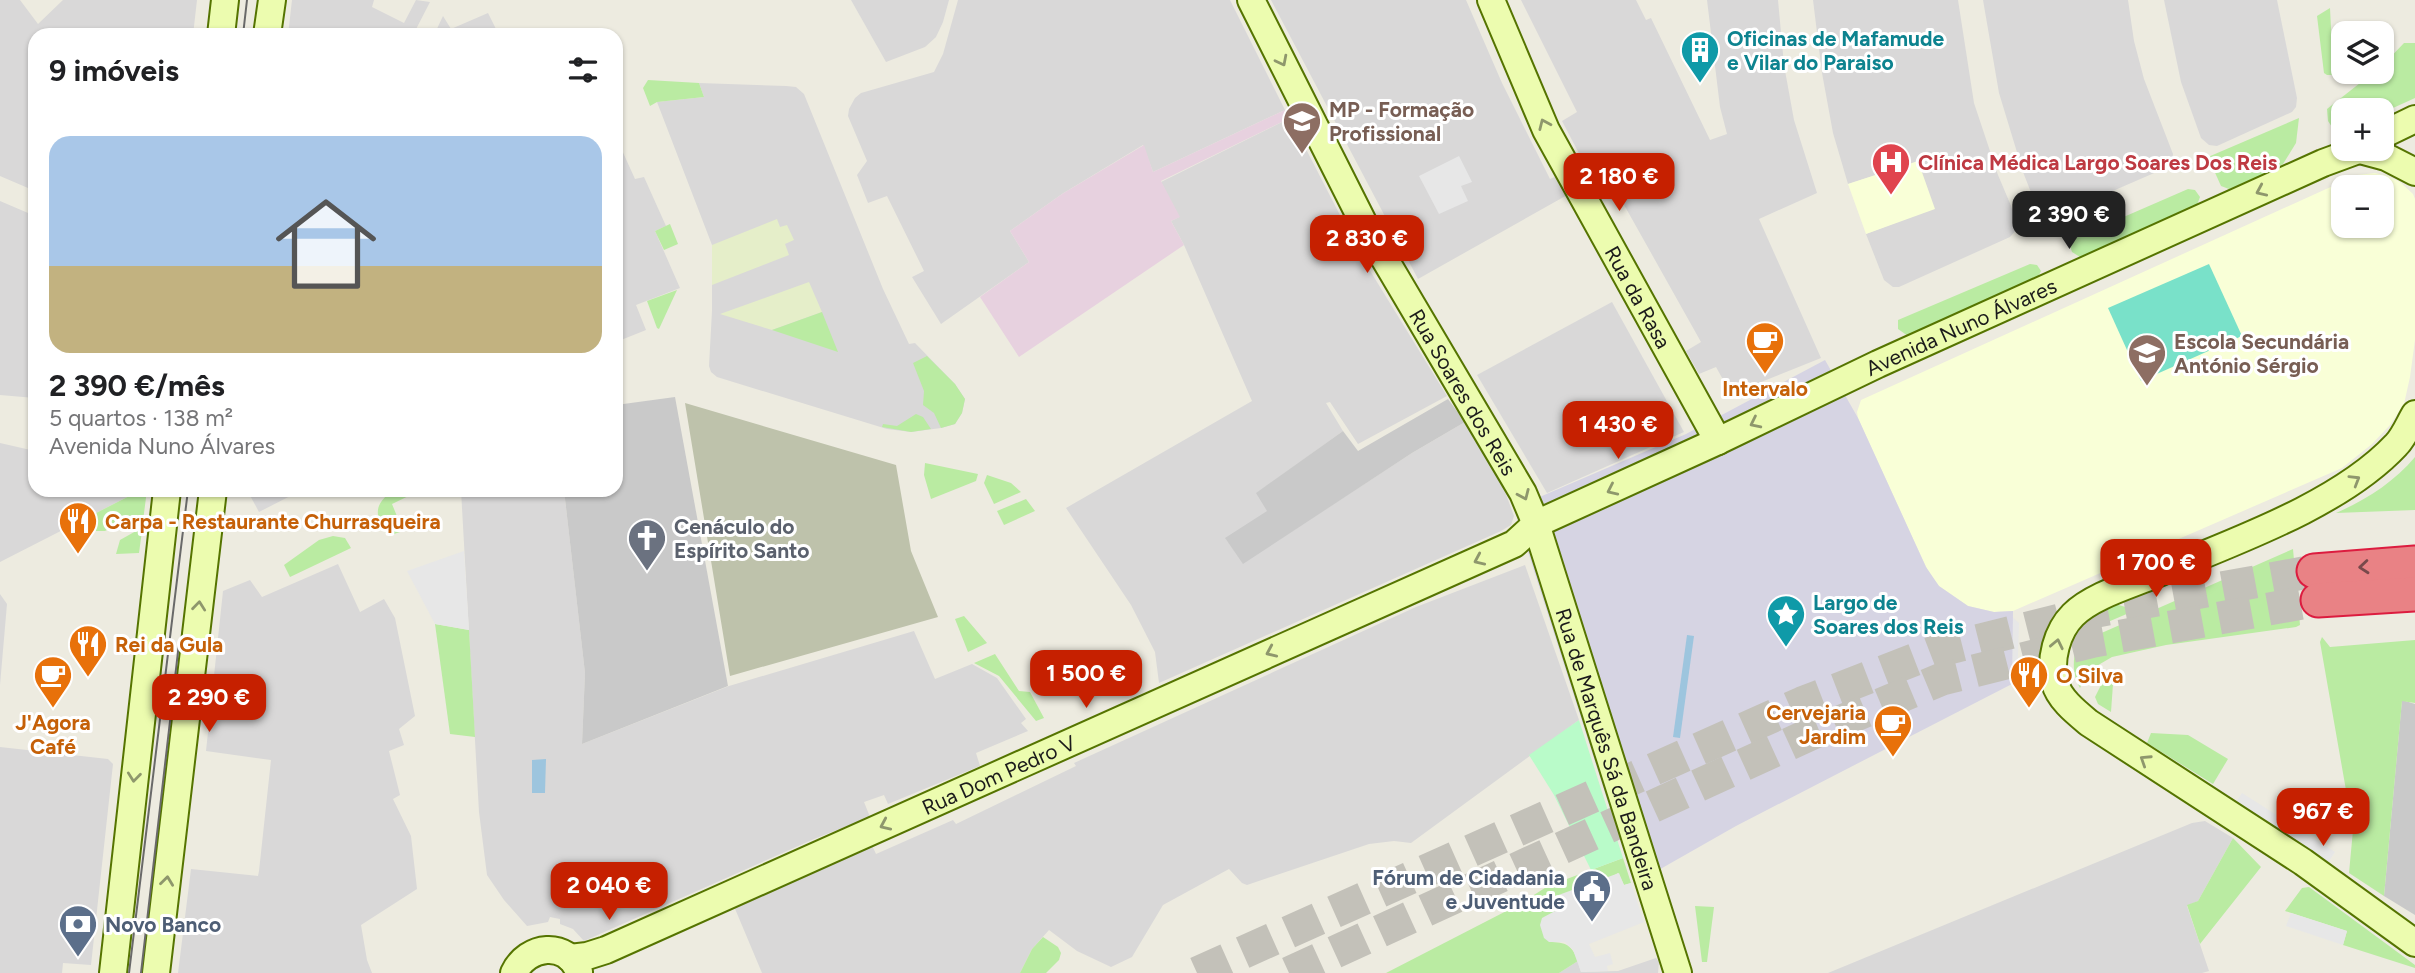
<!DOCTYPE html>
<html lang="pt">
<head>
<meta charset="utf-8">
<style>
	:root { --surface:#fff; --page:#f6f6f6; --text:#202124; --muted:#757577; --accent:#c62000 }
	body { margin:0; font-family:Figtree,sans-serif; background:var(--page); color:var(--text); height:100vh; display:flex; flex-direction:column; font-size:26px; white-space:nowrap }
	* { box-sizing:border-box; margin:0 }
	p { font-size:23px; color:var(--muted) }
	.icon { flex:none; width:38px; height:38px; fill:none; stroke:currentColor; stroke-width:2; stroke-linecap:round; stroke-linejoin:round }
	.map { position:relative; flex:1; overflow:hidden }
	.sheet { position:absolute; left:28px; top:28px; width:595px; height:469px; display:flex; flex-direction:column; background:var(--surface); border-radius:21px; box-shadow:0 2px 5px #0004 }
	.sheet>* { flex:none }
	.fabs { position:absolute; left:2331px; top:21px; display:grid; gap:14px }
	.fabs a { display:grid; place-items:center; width:63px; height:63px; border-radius:14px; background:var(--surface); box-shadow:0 2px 5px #0004; font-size:35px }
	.price { position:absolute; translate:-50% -60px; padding:0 16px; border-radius:14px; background:var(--accent); color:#fff; font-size:23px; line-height:46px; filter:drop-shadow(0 2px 4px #0008) }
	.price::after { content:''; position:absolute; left:50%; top:42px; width:21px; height:16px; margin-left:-10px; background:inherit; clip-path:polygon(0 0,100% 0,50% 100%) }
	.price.on { background:#222; color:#fff }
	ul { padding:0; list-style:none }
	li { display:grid; align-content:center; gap:14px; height:371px; padding:0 21px }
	li span { display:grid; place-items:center; height:217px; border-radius:21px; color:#555 }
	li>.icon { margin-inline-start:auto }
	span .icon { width:126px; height:126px; fill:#fffc; stroke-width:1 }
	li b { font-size:30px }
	h2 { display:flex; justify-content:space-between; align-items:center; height:84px; padding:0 21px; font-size:30px }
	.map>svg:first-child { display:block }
</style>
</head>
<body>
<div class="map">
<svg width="2415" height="973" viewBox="0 0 2415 973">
	<rect width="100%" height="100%" fill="#edebe0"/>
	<!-- residential -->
	<g fill="#d9d8d8">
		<path d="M0 0H20L38 24 63 0H197L193 35H35V191L0 176Z"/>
		<path d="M292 0H374L372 7 404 23 416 0 430 2 413 35H288Z"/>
		<path d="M851 0H949L943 22 936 37 925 47 886 62Z"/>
		<path d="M958 0H1230L1285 110 1153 172 1143 145 1062 194 1010 231 1029 262 941 324 912 277 924 271 887 196 868 203 857 175 867 161 848 116 849 109 855 98 861 93 934 72 943 54Z"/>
		<path d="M1271 0H1466L1502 83 1550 179 1559 175 1569 194 1418 279Z"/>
		<path d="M1521 0H1636L1646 20 1651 18 1710 140 1727 134 1720 107 1707 0H1778L1784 65 1794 120 1817 193 1759 219 1821 358 1731 394 1716 367 1699 374 1686 351 1701 342 1609 178 1595 184 1562 121 1577 112Z"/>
		<path d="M1813 0H1958L1974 103 1998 175 2017 220 2016 230 2010 237 1899 287H1893L1884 280 1866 234 1934 208 1917 162 1848 184 1833 133 1822 73Z"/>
		<path d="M1983 0H2128L2134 41 2144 79 2173 154 2172 161 2168 167 2046 220 2041 218 2023 172 1999 93Z"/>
		<path d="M2164 0H2277L2297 98 2296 107 2292 112 2217 146 2209 145 2201 138 2181 82Z"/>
		<path d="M488 13 499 35H434L443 16 451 29Z"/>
		<path d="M699 83 786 86 796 87 804 94 883 289 909 344 915 343 955 384 965 399 962 413 955 424 941 428 911 432 887 429 717 377 711 372 709 366 712 311V245L657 102 704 97Z"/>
		<path d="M1290 118 1361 256 1447 396 1358 444 1330 402 1326 403 1343 431 1257 493 1268 511 1226 539 1243 563 1412 453 1465 422 1500 478 1514 516 1511 525 1501 531 1159 683 1155 652 1131 605 1066 508 1252 401 1184 245 1171 221 1179 217 1161 182Z"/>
		<path d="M616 137 635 179 644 177 666 226 655 231 680 288 636 305 646 330 616 342Z"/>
		<path d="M0 201 35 216V398L0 395Z"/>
		<path d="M1612 302 1684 432 1547 493 1477 375Z"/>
		<path d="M0 443 35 451V490H141L0 562Z"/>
		<path d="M247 490H302L259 512Z"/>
		<path d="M461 490H564L585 673 582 744 729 686 914 631 935 679 972 664 997 678 1026 719 1021 723 1028 731 976 753 980 766 888 804 884 795 864 802 870 817 814 839 584 941 573 929 560 924V919L550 917 548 922 527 926 504 900 487 875 479 812Z"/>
		<path d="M338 564 360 612 384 599 395 618 415 716 399 729 404 745 389 751 400 795 393 799 411 836 417 889 361 925 367 960 372 973H178L191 869 258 876 259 871 271 760 206 751 223 591 250 580 262 597Z"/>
		<path d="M1525 565 1579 720 1411 843 1394 841 1369 844 1247 885 1242 883 1229 869 1163 905 1132 957 1111 967 1077 951 1049 930 1032 949 1020 973H762L733 904 869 839 876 854 953 820 956 824 1076 766 1074 763 1416 607Z"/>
		<path d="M0 594 7 604 0 685Z"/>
		<path d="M0 747 108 759 113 764 91 965 63 963 62 973H0Z"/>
		<path d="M2205 821 2233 838 2198 901 2187 906 2209 971 2202 973H1828L2192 823Z"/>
		<path d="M1656 958 1659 962 1658 973H1559L1578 961 1581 972 1618 971Z"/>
	</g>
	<!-- industrial -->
	<path fill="#e7d1df" d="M1285 110 1290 118 1161 181 1180 217 1171 221 1184 245 1019 357 980 297 1029 262 1010 231 1062 194 1144 145 1153 172Z"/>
	<!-- education -->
	<g fill="#f9ffd7" fill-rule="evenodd">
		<path d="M1918 161 1935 209 1866 234 1848 184Z"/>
		<path d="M2375 173 2388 176 2400 182 2413 194 2415 199V340L2410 377 2404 404 2390 425 2372 444 2342 468 2013 611 1994 612 1968 606 1939 586 1929 573 1915 543 1858 418 1857 412 1861 400 2357 175ZM2343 187H2382V226H2343Z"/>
	</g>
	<!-- religious -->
	<g fill="#c9c9c9">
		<path d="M675 397 728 686 582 744 585 673 564 490H616V405Z"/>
		<path d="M1448 399 1465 422 1412 453 1243 564 1225 538 1267 511 1256 493 1343 431 1358 451Z"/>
		<path d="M2402 700 2415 704V915L2384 896Z"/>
	</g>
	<!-- construction -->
	<path fill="#bec2ab" d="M685 403 896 465 911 551 938 617 730 676Z"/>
	<!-- farmland -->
	<g fill="#e5eec9">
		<path d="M777 219 780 227 787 225 794 240 785 244 789 255 712 285V245Z"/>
		<path d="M809 282 822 312 772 330 720 314Z"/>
	</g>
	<!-- grass -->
	<g fill="#baeba2">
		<path d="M2330 8 2332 47H2343V65L2332 75H2327L2324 73 2317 16Z"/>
		<path d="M2404 43H2415V98L2382 113V110H2343V130L2332 127 2328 121 2327 109 2374 72H2382V66Z"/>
		<path d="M648 80 699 83 704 97 657 102 650 106 643 88Z"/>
		<path d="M2299 118 2296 143 2283 164 2251 182 2229 189 2221 186 2208 157Z"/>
		<path d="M2188 189 2195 190 2200 197 2197 205 2080 257 2072 252 2070 246 2073 239Z"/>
		<path d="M670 224 678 244 664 250 655 231Z"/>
		<path d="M2030 264 2037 265 2041 271 2037 279 1908 336 1898 329V320Z"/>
		<path d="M677 290 659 329 657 328 647 301Z"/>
		<path d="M822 312 838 352 772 330Z"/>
		<path d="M927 356 955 384 965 399 962 413 955 424 941 428 934 413 923 405 924 391 913 363Z"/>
		<path d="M916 414 923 417 931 429 911 432 882 427 883 424 897 426Z"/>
		<path d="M2415 457V510L2336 513C2366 500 2394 482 2415 457Z"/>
		<path d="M925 463 978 474 976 481 931 499 924 475Z"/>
		<path d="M987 475 1011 483 1021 492 994 504 984 483Z"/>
		<path d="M141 490H147L143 521 131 522 115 530 112 527 105 531H61Z"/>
		<path d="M394 490H421L392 504 403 531 388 536C374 516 373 504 394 490Z"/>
		<path d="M1026 499 1035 511 1004 525 997 511Z"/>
		<path d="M136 531H142L139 553 116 554 120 540Z"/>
		<path d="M333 536 345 538 351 548 290 577 284 565 319 540Z"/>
		<path d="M2293 549 2300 625 2296 627 2166 645 2112 657 2088 671 2080 688C2072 673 2073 662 2076 647L2081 642Z"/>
		<path d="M2115 604 2136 610 2075 636 2091 617Z"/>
		<path d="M964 616 987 643 968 652 955 619Z"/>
		<path d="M435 624 469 630 475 737 450 734Z"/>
		<path d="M2322 637 2330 647 2415 640V703L2402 701 2384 896 2349 873 2353 830 2320 642Z"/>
		<path d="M995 654 1019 691 1030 692 1044 718 1036 721 999 676 974 663Z"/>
		<path d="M2114 670 2111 712 2098 704 2095 697 2105 677Z"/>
		<path d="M2151 733 2188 735 2228 759 2213 784 2147 743Z"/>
		<path d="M2233 838 2261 867 2200 944 2187 905 2198 901Z"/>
		<path d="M1623 858 1631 883 1624 885 1618 873 1555 911 1549 942C1566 942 1572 945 1578 961L1559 973H1386L1518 905 1548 886Z"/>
		<path d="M2309 887 2415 965V968L2343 945 2347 931 2285 911 2302 888Z"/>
		<path d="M1695 906 1714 907 1707 962H1702Z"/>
		<path d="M1043 937 1058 947 1061 953 1059 960 1046 973H1020L1032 949Z"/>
	</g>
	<!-- park -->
	<path fill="#b9fbc9" d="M1579 720 1623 858 1591 870 1554 795 1529 755Z"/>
	<!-- pitch -->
	<path fill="#79e1c9" d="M2209 264 2242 336 2141 381 2108 308Z"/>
	<!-- parking -->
	<g fill="#e7e7e7">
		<path d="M1459 156 1472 182 1461 186 1468 201 1439 214 1419 176Z"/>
		<path d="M464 551 469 630 435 624 407 571Z"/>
		<path d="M2012 617 2019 623 2017 685 2001 673Z"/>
		<path d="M2242 793 2335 852 2327 864 2234 805Z"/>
		<path d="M1619 873 1624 885 1631 883 1644 922 1589 944 1595 957 1610 953 1613 964 1607 966 1608 971 1581 972 1573 950 1565 942H1549L1544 938 1540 925 1542 918 1555 911 1553 897Z"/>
		<path d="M2291 913 2347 931 2343 945 2286 926Z"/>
	</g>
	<!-- plaza -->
	<path fill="#d6d4e3" d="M1825 360 1858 418 1926 567 1939 586 1968 606 1994 612 2013 611 2012 684 1736 826 1634 884 1514 508 1686 434Z"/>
	<!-- water -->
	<g fill="#9dc5de">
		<path d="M1687 635 1694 636 1680 738 1673 737Z"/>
		<path d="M546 759 545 793H532V760Z"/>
	</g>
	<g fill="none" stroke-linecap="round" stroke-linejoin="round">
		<!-- motorway-tunnel -->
		<g stroke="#c3c1b9" stroke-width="33" stroke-dasharray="33 17" stroke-linecap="butt">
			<path d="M1197 973 1802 703 1937 651 2092 612 2314 571"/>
			<path d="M1289 973 1813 733 1942 679 2094 641 2318 600"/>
		</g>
		<!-- secondary casing -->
		<g stroke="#557400" stroke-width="30">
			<g id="secondary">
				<path id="s1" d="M1251 0 1364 224 1523 493 1536 524 1678 973"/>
				<path id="s2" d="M1491 0 1546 130 1718 441"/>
				<path d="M221 35 225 0"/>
				<path d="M267 35 272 0"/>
				<path d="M2382 135 2415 119"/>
				<path d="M2360 150 2386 157 2415 172"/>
				<path d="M2415 414C2409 424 2404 437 2396 445 2339 506 2230 543 2154 575 2130 585 2092 596 2073 615 2057 631 2049 660 2055 683 2059 699 2077 713 2089 723L2303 862 2415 943"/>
				<path id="s3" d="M570 958 587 956 606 950 1514 544 1536 524 1718 441 1878 364 2323 163 2361 149"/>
				<path d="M113 973 167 490"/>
				<path d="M156 973 213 490"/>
				<path d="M514 973C527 945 567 940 579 972"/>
			</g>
		</g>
		<!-- motorway casing -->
		<g stroke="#dc1c3f" stroke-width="37">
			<g id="motorway">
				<path d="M2314 571 2415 563"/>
				<path d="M2318 600 2415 594"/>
			</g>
		</g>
		<!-- secondary -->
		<use href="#secondary" stroke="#ecfcaf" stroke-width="26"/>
		<!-- motorway -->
		<use href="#motorway" stroke="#e98285" stroke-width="33"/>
		<!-- tram -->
		<g stroke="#696969" stroke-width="2">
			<path d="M243 35 247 0"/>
			<path d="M129 973 188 490"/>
			<path d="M141 973 179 643"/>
		</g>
	</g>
	<!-- one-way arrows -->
	<defs><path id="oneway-chevron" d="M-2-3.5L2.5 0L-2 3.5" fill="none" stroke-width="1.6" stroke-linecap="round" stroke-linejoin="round" transform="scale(1.75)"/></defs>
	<g stroke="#8e976c">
		<use href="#oneway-chevron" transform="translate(1282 61) rotate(63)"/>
		<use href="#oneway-chevron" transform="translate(1544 124) rotate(-114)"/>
		<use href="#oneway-chevron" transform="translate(2261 191) rotate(156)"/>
		<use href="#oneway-chevron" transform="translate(1755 423) rotate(154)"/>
		<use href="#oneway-chevron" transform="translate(2355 480) rotate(-31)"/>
		<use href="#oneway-chevron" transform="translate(1612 490) rotate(155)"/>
		<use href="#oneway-chevron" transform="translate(1524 495) rotate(66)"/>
		<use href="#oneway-chevron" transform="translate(1479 560) rotate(156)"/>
		<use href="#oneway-chevron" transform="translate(199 606) rotate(-84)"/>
		<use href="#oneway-chevron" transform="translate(2057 644) rotate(-78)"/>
		<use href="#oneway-chevron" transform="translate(1271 652) rotate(156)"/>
		<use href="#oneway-chevron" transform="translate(2145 760) rotate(-147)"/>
		<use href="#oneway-chevron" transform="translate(134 777) rotate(96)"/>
		<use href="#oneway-chevron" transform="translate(885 825) rotate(156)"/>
		<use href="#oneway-chevron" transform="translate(167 881) rotate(-83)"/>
	</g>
	<use stroke="#78494b" href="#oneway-chevron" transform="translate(2364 567) rotate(175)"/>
	<!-- icons -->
	<defs>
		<g id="building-pin" transform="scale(2.0125)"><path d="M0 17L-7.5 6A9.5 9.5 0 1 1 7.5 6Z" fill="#0f9aa8" stroke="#fff"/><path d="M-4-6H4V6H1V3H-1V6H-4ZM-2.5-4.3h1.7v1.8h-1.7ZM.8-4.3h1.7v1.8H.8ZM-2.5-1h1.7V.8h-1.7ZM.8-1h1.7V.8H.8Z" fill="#fff"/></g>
		<g id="school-pin" transform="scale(2.0125)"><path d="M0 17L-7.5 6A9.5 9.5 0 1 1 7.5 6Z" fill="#8d6e63" stroke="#fff"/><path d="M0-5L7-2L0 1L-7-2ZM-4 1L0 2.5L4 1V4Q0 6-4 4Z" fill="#fff"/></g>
		<g id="hospital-pin" transform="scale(2.0125)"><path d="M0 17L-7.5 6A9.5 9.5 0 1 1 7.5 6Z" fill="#e0444e" stroke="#fff"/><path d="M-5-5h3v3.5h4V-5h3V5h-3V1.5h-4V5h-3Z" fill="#fff"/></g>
		<g id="cafe-pin" transform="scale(2.0125)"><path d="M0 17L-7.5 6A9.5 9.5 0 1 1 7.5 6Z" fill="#e8710a" stroke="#fff"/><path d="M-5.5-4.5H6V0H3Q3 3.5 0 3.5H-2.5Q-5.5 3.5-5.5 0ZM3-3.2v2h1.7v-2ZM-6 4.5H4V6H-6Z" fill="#fff"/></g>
		<g id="restaurant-pin" transform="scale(2.0125)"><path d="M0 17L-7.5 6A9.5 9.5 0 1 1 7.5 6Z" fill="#e8710a" stroke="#fff"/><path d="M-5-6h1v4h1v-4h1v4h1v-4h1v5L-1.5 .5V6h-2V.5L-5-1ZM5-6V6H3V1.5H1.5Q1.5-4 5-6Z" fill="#fff"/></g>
		<g id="church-pin" transform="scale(2.0125)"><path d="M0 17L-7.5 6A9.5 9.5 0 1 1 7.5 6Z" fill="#6b7280" stroke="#fff"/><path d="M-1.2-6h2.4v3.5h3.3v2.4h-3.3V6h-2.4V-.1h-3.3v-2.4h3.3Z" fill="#fff"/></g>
		<g id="sight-pin" transform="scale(2.0125)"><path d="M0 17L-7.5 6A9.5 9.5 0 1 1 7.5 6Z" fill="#0f9aa8" stroke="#fff"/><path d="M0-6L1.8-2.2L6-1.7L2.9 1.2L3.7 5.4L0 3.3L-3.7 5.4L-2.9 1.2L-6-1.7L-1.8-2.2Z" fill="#fff"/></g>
		<g id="civic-pin" transform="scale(2.0125)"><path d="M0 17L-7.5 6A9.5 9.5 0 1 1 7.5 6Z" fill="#5c6f8a" stroke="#fff"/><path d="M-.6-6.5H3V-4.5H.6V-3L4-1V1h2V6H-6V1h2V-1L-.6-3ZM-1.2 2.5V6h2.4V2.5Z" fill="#fff"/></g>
		<g id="bank-pin" transform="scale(2.0125)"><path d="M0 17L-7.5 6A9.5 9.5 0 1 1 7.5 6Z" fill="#5c6f8a" stroke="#fff"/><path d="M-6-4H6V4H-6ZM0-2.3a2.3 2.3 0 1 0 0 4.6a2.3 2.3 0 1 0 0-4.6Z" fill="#fff"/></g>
	</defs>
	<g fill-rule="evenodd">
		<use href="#building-pin" x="1700" y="50"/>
		<use href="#school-pin" x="1302" y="121"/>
		<use href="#hospital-pin" x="1891" y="162"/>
		<use href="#cafe-pin" x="1765" y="341"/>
		<use href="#school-pin" x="2147" y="353"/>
		<use href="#restaurant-pin" x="78" y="521"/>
		<use href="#church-pin" x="647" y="538"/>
		<use href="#sight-pin" x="1786" y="614"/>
		<use href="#restaurant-pin" x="88" y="644"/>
		<use href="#cafe-pin" x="53" y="675"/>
		<use href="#restaurant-pin" x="2029" y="675"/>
		<use href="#cafe-pin" x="1893" y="724"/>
		<use href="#civic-pin" x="1592" y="889"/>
		<use href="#bank-pin" x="78" y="924"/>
	</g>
	<g text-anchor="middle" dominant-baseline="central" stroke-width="6" stroke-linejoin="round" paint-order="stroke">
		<!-- culture labels -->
		<g font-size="21" font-weight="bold" fill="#0d838f" stroke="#fff" text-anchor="start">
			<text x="1727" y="38">Oficinas de Mafamude<tspan x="1727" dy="24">e Vilar do Paraiso</tspan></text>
			<text x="1813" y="602">Largo de<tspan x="1813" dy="24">Soares dos Reis</tspan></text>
		</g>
		<!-- education labels -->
		<g font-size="21" font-weight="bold" fill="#785e54" stroke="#fff" text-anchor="start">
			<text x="1329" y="109">MP - Formação<tspan x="1329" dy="24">Profissional</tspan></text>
			<text x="2174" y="341">Escola Secundária<tspan x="2174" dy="24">António Sérgio</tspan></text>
		</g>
		<!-- health labels -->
		<g font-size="21" font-weight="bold" fill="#be3a42" stroke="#fff" text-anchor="start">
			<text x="1918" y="162">Clínica Médica Largo Soares Dos Reis</text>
		</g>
		<!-- street labels -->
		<g font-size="21" fill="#1b1b1b" stroke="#fff">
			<text stroke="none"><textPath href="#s2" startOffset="332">Rua da Rasa</textPath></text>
			<text stroke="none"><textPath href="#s3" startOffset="1530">Avenida Nuno Álvares</textPath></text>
			<text stroke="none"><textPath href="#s1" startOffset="446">Rua Soares dos Reis</textPath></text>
			<text stroke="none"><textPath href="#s1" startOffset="833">Rua de Marquês Sá da Bandeira</textPath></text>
			<text stroke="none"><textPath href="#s3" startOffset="467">Rua Dom Pedro V</textPath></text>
		</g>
		<!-- food labels -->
		<g font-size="21" font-weight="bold" fill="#c56008" stroke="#fff" text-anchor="start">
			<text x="1765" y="388" text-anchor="middle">Intervalo</text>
			<text x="105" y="521">Carpa - Restaurante Churrasqueira</text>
			<text x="115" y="644">Rei da Gula</text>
			<text x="2056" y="675">O Silva</text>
			<text x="1866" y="712" text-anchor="end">Cervejaria<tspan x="1866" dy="24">Jardim</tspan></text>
			<text x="53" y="722" text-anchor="middle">J'Agora<tspan x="53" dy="24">Café</tspan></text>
		</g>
		<!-- worship labels -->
		<g font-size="21" font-weight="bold" fill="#5b616d" stroke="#fff" text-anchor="start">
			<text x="674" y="526">Cenáculo do<tspan x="674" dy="24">Espírito Santo</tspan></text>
		</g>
		<!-- service labels -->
		<g font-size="21" font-weight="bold" fill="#4e5e75" stroke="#fff" text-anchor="end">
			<text x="1565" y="877">Fórum de Cidadania<tspan x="1565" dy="24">e Juventude</tspan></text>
			<text x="105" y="924" text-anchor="start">Novo Banco</text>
		</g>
	</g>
</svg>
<div class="fabs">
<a><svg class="icon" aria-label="layers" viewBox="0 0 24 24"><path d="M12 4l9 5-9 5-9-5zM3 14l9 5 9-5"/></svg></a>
<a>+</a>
<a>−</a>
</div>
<b class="price" style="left:1619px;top:213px">2 180 €</b>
<b class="price on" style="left:2069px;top:251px">2 390 €</b>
<b class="price" style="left:1367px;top:275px">2 830 €</b>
<b class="price" style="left:1618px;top:461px">1 430 €</b>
<b class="price" style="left:2156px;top:599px">1 700 €</b>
<b class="price" style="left:1086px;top:710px">1 500 €</b>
<b class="price" style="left:209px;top:734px">2 290 €</b>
<b class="price" style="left:2323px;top:848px">967 €</b>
<b class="price" style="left:609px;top:922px">2 040 €</b>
<section class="sheet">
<h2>9 imóveis<svg class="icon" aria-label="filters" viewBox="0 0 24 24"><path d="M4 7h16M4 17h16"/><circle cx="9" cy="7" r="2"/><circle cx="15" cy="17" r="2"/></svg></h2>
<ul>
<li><span style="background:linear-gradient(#a9c7e8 60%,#c2b280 0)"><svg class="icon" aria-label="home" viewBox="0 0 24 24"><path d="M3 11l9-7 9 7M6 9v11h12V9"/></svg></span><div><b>2 390 €/mês</b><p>5 quartos · 138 m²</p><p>Avenida Nuno Álvares</p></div></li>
</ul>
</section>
</div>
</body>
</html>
